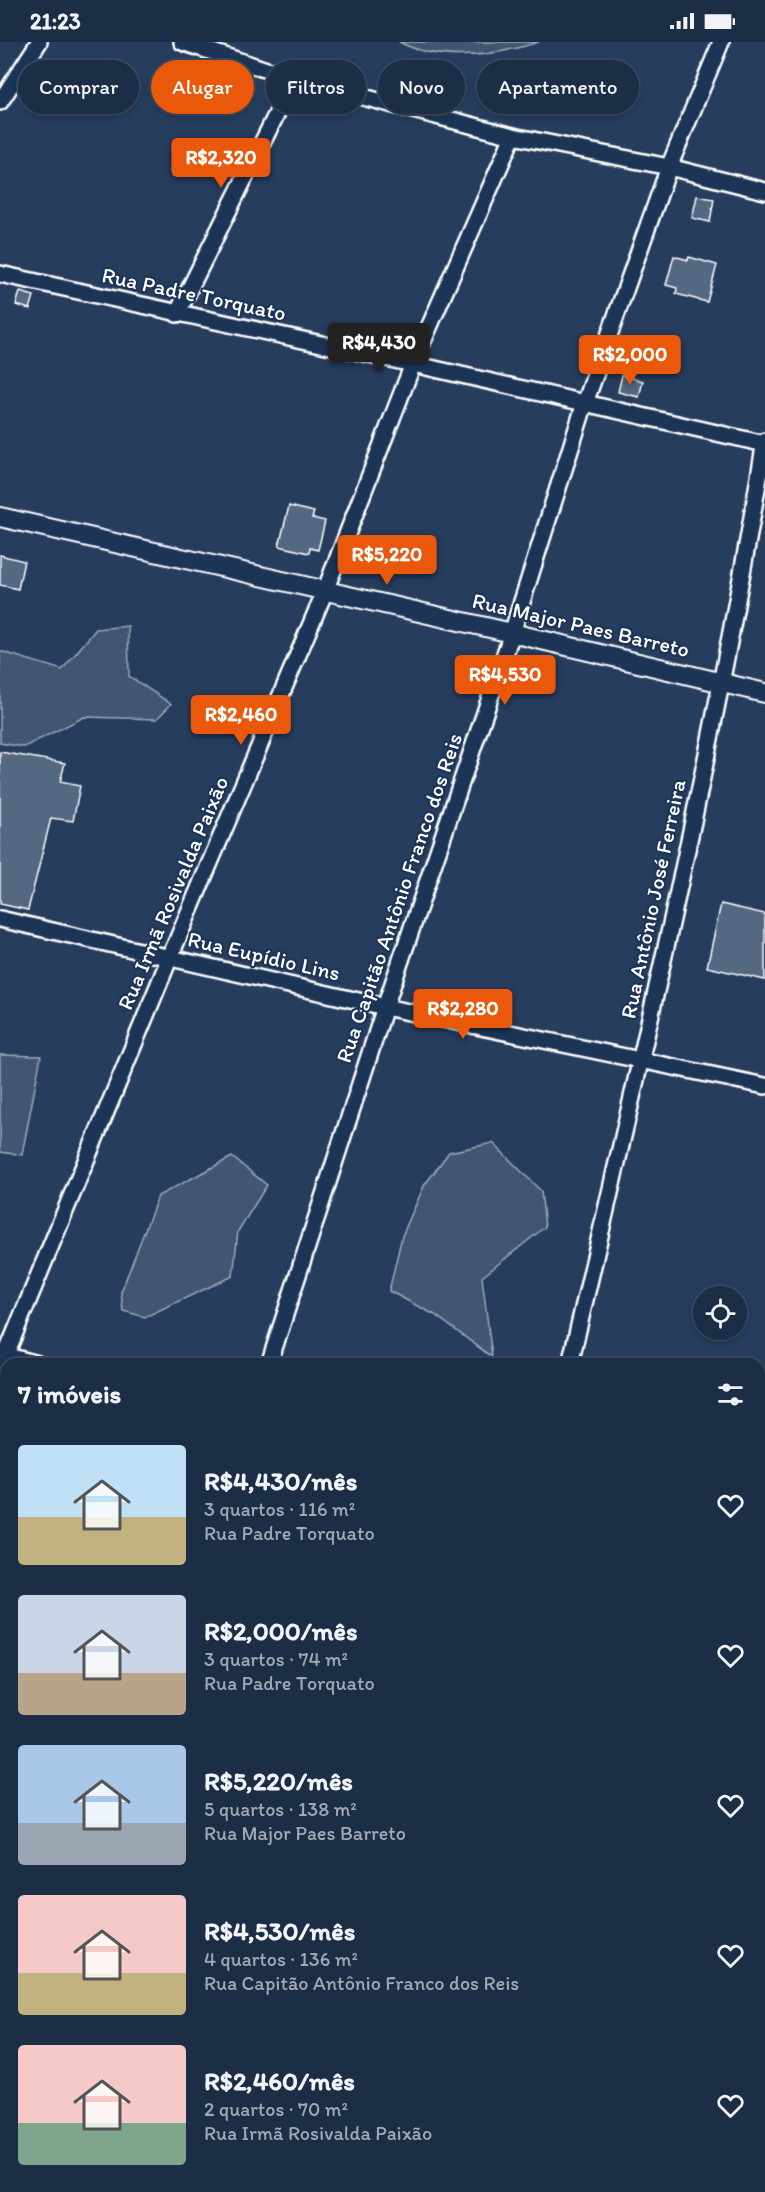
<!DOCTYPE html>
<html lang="pt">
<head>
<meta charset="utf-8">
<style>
	:root { --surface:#1c2e46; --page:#25364d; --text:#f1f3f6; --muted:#a0a8b3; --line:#3a4a5f; --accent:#ea580c }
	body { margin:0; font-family:Itim,sans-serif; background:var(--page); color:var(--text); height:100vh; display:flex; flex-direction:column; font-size:22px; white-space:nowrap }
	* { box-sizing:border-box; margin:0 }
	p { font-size:20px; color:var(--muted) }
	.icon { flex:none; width:33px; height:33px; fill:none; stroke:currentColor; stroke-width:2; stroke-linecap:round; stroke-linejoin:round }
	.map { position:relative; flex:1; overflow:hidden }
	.sheet { position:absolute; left:0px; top:1316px; width:765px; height:836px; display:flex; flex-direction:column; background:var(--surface); border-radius:18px 18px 0 0; box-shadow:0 3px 9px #0003,0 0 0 2px var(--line) }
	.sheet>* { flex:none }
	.guide { position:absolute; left:18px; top:18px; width:729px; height:54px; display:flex; gap:12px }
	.controls { position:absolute; left:693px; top:1244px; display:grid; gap:12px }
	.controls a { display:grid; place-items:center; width:54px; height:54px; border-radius:50%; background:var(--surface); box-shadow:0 3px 9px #0003,0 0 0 2px var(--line); font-size:30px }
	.price { position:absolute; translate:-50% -51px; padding:0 14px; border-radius:6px; background:var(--accent); color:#fff; font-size:20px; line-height:39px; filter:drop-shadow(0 2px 3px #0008) }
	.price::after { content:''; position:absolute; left:50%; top:36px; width:18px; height:14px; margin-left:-9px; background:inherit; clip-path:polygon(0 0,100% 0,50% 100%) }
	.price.on { background:#222; color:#fff }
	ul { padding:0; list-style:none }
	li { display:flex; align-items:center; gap:18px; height:150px; padding:0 18px }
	li span { display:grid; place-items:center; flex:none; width:168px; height:120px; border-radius:6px; color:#555 }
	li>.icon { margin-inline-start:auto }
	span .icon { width:72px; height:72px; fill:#fffc; stroke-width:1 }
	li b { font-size:26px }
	h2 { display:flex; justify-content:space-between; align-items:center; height:72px; padding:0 18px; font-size:26px }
	.pill { padding:0 21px; border-radius:27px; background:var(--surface); box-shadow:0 3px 9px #0003,0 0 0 2px var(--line); font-size:21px; line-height:54px }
	.pill.on { background:var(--accent); color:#fff }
	.status { display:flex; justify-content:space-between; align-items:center; height:42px; padding:0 30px; background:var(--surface); direction:ltr }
	.status svg { height:16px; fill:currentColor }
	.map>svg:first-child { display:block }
</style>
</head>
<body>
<div class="status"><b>21:23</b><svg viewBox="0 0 49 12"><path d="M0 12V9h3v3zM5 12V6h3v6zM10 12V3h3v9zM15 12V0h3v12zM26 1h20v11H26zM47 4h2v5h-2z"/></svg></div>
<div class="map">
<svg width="765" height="2150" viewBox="0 0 765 2150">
	<rect width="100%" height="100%" fill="#263d5e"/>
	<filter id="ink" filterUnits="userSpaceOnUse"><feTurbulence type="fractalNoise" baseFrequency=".0167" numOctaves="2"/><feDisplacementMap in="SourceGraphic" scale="12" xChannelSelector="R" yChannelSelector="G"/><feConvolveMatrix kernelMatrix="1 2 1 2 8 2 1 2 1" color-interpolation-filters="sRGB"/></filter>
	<g filter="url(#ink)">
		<!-- green -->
		<g fill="#425672" stroke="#a0aab8" stroke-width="1.5">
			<path d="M399 0H539C494 14 442 22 399 0Z"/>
			<path d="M128 584 129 634 171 662 157 677 84 675 24 705 0 701V609L62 628 96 587Z"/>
			<path d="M0 1013 41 1014 22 1113 0 1110Z"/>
			<path d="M493 1101 541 1149 545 1185 482 1235 492 1315 435 1273 389 1249 402 1194 424 1144 449 1110Z"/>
			<path d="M232 1115 267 1143 238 1189 233 1234 145 1275 123 1269 121 1250 158 1154Z"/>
			<path d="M0 1997 6 2000V2090L0 2108Z"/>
		</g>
		<!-- building -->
		<g fill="#556781" stroke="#fff" stroke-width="1.5">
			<path d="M697 154 714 157 710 180 692 176Z"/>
			<path d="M674 214 688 218 689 215 717 223 707 260 676 252 677 246 666 243Z"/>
			<path d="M20 250 34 254 30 267 16 263Z"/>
			<path d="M622 333 643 339 639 355 618 350Z"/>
			<path d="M289 464 314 470 312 476 325 479 318 508 310 506 309 511 279 504Z"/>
			<path d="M0 513 24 519 18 547 0 543Z"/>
			<path d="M0 710 65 721 60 740 80 744 73 779 51 776 28 868 0 862Z"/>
			<path d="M721 862 765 872V938L707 925Z"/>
		</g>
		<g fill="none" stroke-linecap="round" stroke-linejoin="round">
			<!-- service casing -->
			<g stroke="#fff" stroke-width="12">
				<path id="service" d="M565 2150 566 2145"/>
			</g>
			<!-- minor casing -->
			<g stroke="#fff" stroke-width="20">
				<g id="minor">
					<path d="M182 0 294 37 513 94 669 125 765 149"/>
					<path d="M0 60 39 0"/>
					<path d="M0 232 413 322 765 402"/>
					<path d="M177 272 294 37"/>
					<path d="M0 877 385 965 765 1044"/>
					<path d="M0 1312 38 1322"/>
					<path d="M269 1322 385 965 512 591 585 361 669 125 721 0"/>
					<path d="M570 1322C642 1016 714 709 765 399"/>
					<path d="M0 1327 170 915 325 549 413 322 513 94"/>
					<path d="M759 1502 765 1504"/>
					<path d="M0 1973 6 1976"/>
					<path d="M485 2145 509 2150"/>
					<path d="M0 2150 6 2131"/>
					<path d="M368 2150 370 2145"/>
				</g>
			</g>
			<!-- tertiary casing -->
			<g stroke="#fff" stroke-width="22">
				<path id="tertiary" d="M0 475 512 591 765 651"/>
			</g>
			<!-- service -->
			<use href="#service" stroke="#1d3557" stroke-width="8"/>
			<!-- minor -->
			<use href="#minor" stroke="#1d3557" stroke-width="15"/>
			<!-- tertiary -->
			<use href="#tertiary" stroke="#1d3557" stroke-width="18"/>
		</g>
	</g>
	<g text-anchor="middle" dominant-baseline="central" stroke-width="4.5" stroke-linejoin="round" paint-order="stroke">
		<!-- street labels -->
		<g font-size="22" fill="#fff" stroke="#1d3557">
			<text transform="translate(194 252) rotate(12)">Rua Padre Torquato</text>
			<text transform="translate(581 583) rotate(13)">Rua Major Paes Barreto</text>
			<text transform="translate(173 851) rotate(-67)">Rua Irmã Rosivalda Paixão</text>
			<text transform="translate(399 856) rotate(-71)">Rua Capitão Antônio Franco dos Reis</text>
			<text transform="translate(653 857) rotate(-78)">Rua Antônio José Ferreira</text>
			<text transform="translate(264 914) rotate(13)">Rua Eupídio Lins</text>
		</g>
	</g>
</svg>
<div class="controls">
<a><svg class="icon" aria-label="locate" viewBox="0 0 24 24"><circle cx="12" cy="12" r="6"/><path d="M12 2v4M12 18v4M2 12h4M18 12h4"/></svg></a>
</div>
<b class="price" style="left:221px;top:147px">R$2,320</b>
<b class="price on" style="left:379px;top:332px">R$4,430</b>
<b class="price" style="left:630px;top:344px">R$2,000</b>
<b class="price" style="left:387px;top:544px">R$5,220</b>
<b class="price" style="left:505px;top:664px">R$4,530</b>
<b class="price" style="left:241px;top:704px">R$2,460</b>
<b class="price" style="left:463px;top:998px">R$2,280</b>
<div class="guide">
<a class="pill">Comprar</a>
<a class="pill on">Alugar</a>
<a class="pill">Filtros</a>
<a class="pill">Novo</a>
<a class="pill">Apartamento</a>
</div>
<section class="sheet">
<h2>7 imóveis<svg class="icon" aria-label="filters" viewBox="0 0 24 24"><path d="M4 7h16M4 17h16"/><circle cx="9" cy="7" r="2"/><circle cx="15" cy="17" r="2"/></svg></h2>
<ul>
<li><span style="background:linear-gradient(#bfe0f5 60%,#c2b280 0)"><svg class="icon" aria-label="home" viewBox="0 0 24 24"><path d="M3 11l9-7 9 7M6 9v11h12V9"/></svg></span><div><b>R$4,430/mês</b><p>3 quartos · 116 m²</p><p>Rua Padre Torquato</p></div><svg class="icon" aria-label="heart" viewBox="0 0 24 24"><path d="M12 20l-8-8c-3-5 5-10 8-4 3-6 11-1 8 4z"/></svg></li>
<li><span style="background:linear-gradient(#c9d6e8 65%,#b9a48a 0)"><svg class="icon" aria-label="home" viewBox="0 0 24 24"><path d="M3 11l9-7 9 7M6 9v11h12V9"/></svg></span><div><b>R$2,000/mês</b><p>3 quartos · 74 m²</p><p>Rua Padre Torquato</p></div><svg class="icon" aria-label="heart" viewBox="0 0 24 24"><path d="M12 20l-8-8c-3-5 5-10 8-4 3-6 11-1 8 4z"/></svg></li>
<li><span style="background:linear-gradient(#a9c7e8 65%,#9aa5b1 0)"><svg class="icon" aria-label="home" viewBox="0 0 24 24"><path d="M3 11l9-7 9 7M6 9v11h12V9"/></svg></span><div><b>R$5,220/mês</b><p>5 quartos · 138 m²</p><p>Rua Major Paes Barreto</p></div><svg class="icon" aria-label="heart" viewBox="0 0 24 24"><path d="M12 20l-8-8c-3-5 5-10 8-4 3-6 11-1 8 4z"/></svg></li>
<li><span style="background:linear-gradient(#f6c9c9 65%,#c2b280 0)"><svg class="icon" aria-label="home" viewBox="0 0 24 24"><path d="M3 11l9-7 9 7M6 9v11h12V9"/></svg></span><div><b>R$4,530/mês</b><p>4 quartos · 136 m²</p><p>Rua Capitão Antônio Franco dos Reis</p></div><svg class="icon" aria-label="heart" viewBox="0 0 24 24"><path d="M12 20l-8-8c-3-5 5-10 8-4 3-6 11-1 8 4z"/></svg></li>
<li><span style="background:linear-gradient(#f6c9c9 65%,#7fa58c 0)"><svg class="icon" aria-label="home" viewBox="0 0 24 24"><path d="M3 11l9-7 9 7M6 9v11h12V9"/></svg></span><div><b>R$2,460/mês</b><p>2 quartos · 70 m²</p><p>Rua Irmã Rosivalda Paixão</p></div><svg class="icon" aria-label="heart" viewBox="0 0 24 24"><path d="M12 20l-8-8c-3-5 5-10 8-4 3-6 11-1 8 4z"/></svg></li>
</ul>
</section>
</div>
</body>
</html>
